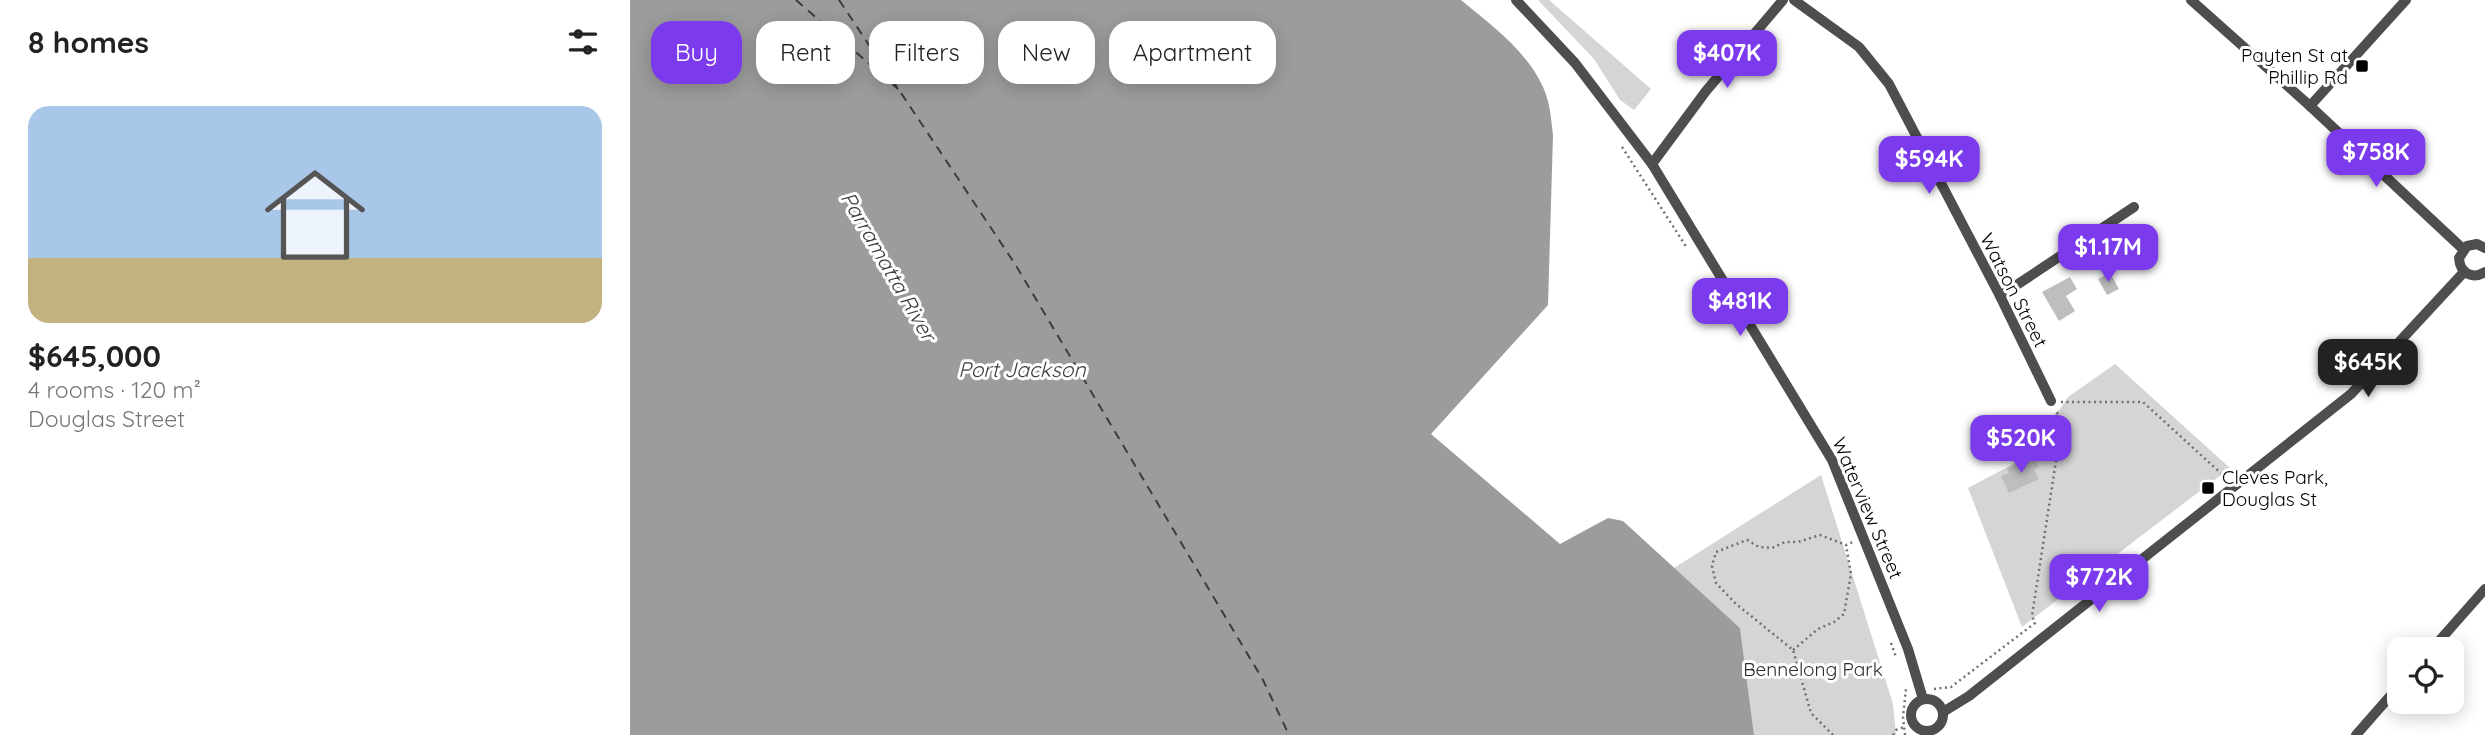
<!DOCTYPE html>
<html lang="en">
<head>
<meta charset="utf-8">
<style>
	:root { --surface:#fff; --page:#f2f2f2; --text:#222; --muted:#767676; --line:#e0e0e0; --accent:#7c3aed }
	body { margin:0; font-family:Quicksand,sans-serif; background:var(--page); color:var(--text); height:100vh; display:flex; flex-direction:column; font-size:26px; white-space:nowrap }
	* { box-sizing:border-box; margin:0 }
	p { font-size:23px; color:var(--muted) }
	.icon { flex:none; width:38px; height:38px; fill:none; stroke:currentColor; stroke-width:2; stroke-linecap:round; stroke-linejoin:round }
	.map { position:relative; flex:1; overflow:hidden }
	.details { display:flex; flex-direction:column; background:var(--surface); width:630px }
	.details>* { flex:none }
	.banner { position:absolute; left:21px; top:21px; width:665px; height:63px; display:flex; gap:14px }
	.controls { position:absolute; left:1757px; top:637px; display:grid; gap:14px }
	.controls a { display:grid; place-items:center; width:77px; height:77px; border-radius:14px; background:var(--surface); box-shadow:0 4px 18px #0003; font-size:35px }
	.price { position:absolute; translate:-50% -60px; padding:0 16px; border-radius:14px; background:var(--accent); color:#fff; font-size:23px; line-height:46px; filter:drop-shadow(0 2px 4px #0008) }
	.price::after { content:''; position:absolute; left:50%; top:42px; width:21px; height:16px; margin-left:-10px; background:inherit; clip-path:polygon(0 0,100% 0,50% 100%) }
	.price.on { background:#222; color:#fff }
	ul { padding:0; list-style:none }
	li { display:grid; align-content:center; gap:14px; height:371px; padding:0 28px }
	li+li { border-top:2px solid var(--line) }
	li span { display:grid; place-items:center; height:217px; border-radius:21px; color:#555 }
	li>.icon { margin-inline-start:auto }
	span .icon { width:126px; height:126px; fill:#fffc; stroke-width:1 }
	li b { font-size:30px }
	h2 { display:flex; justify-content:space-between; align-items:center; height:84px; padding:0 28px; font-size:30px }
	.tag { padding:0 24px; border-radius:21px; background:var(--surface); box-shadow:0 4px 18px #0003; font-size:24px; line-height:63px }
	.tag.on { background:var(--accent); color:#fff }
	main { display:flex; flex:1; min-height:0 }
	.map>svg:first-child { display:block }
</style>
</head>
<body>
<main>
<section class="details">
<h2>8 homes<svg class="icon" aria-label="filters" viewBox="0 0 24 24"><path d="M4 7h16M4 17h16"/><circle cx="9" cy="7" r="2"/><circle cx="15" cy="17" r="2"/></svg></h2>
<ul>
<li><span style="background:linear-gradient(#a9c7e8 70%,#c2b280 0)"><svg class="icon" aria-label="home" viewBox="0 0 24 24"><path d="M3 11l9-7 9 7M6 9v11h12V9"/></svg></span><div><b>$645,000</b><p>4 rooms · 120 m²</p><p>Douglas Street</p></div></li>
</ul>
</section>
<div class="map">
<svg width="1855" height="735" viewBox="0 0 1855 735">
	<rect width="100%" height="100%" fill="#fff"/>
	<!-- green -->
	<g fill="#d5d5d5">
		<path d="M908 0H919L1021 89 1004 110 990 100 964 59Z"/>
		<path d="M1485 364 1600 468 1392 627 1338 488 1404 453 1416 437 1412 426 1430 409 1438 397Z"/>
		<path d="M1191 475 1263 704 1266 735H1124L1110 628 1044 568Z"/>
	</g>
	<!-- water -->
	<path fill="#9c9c9c" d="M0 0H831C860 24 897 51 913 87 920 102 921 118 923 135L918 305 801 434 930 544 978 518 993 521 1110 628 1124 735H0Z"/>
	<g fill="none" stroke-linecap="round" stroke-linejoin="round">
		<!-- ferry -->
		<g stroke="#3d3d3d" stroke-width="2" stroke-dasharray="9 7" stroke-linecap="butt">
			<path d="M166 0 268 89"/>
			<path d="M209 0 385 264 633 680 659 735"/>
		</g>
	</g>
	<!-- building -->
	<g fill="#bebebe">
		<path d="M1480 273 1489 289 1477 295 1468 279Z"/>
		<path d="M1440 277 1447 289 1436 296 1445 311 1429 321 1412 292Z"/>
		<path d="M1404 456 1409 467 1404 469 1409 479 1379 493 1371 476 1379 473 1377 469Z"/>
	</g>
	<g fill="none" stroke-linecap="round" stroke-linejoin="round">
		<!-- path -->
		<g stroke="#707070" stroke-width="2.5" stroke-dasharray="2 3.5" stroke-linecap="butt">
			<path d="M992 147 1057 248"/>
			<path d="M1431 402H1513L1595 477"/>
			<path d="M1261 643 1266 657"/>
			<path d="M1163 650 1188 629 1204 622 1214 614 1221 574 1216 545"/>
			<path d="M1304 689 1321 687 1405 623 1402 616 1432 422 1426 411"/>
			<path d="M1203 735 1181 713 1163 650 1105 603 1086 583 1082 566 1086 552 1117 540 1129 547 1142 548 1155 542H1168L1190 535 1216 545 1223 542"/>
			<path d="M1263 735 1266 730 1274 727"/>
			<path d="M1275 735 1273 717 1276 689"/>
		</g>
		<!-- minor -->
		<g stroke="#4e4e4e" stroke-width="10">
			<path d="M886 0 945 63 1022 164 1202 460 1278 649 1293 699"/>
			<path d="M1164 0 1229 47 1259 84 1370 296 1421 401"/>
			<path d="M1561 0 1680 106 1833 249"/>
			<path d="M1680 106 1776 0"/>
			<path d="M1022 164 1076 91 1153 0"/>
			<path d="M1855 248 1847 244 1837 246 1829 258C1830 273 1842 280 1855 272"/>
			<path d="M1370 296 1504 207"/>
			<path d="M1802 649 1855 589"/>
			<circle cx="1297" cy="715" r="16"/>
			<path d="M1313 712 1339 696 1721 394 1834 272"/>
			<path d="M1726 735 1769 686"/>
		</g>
	</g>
	<!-- markers -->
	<g fill="#000" stroke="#fff" stroke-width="2.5">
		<rect x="1725" y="59" width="14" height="14" rx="3.5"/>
		<rect x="1571" y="481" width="14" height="14" rx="3.5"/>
	</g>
	<g text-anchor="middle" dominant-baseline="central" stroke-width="6" stroke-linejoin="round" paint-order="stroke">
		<!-- poi labels -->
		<g font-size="19" fill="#000" stroke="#fff" text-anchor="end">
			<text x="1718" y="55">Payten St at<tspan x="1718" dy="22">Phillip Rd</tspan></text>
			<text x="1592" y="477" text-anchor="start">Cleves Park,<tspan x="1592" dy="22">Douglas St</tspan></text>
		</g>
		<!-- street labels -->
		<g font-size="19" fill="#000" stroke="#fff">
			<text transform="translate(1384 290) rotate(63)">Watson Street</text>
			<text transform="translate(1238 508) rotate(67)">Waterview Street</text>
		</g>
		<!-- park labels -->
		<g font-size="19" fill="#2c2c2c" stroke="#fff">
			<text x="1183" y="669">Bennelong Park</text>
		</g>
		<!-- water labels -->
		<g font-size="21" font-style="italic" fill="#3d3d3d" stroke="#fff">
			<text transform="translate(259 266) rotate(60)">Parramatta River</text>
			<text x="392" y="369">Port Jackson</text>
		</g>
	</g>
</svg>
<div class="controls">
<a><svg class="icon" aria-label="locate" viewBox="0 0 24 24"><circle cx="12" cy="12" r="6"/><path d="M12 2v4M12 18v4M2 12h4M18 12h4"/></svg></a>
</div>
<b class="price" style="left:1097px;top:90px">$407K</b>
<b class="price" style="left:1746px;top:189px">$758K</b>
<b class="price" style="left:1299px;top:196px">$594K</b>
<b class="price" style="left:1478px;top:284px">$1.17M</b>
<b class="price" style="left:1110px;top:338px">$481K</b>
<b class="price on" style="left:1738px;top:399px">$645K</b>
<b class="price" style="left:1391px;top:475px">$520K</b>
<b class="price" style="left:1469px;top:614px">$772K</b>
<div class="banner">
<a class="tag on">Buy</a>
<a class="tag">Rent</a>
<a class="tag">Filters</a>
<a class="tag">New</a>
<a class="tag">Apartment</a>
</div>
</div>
</main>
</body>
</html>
